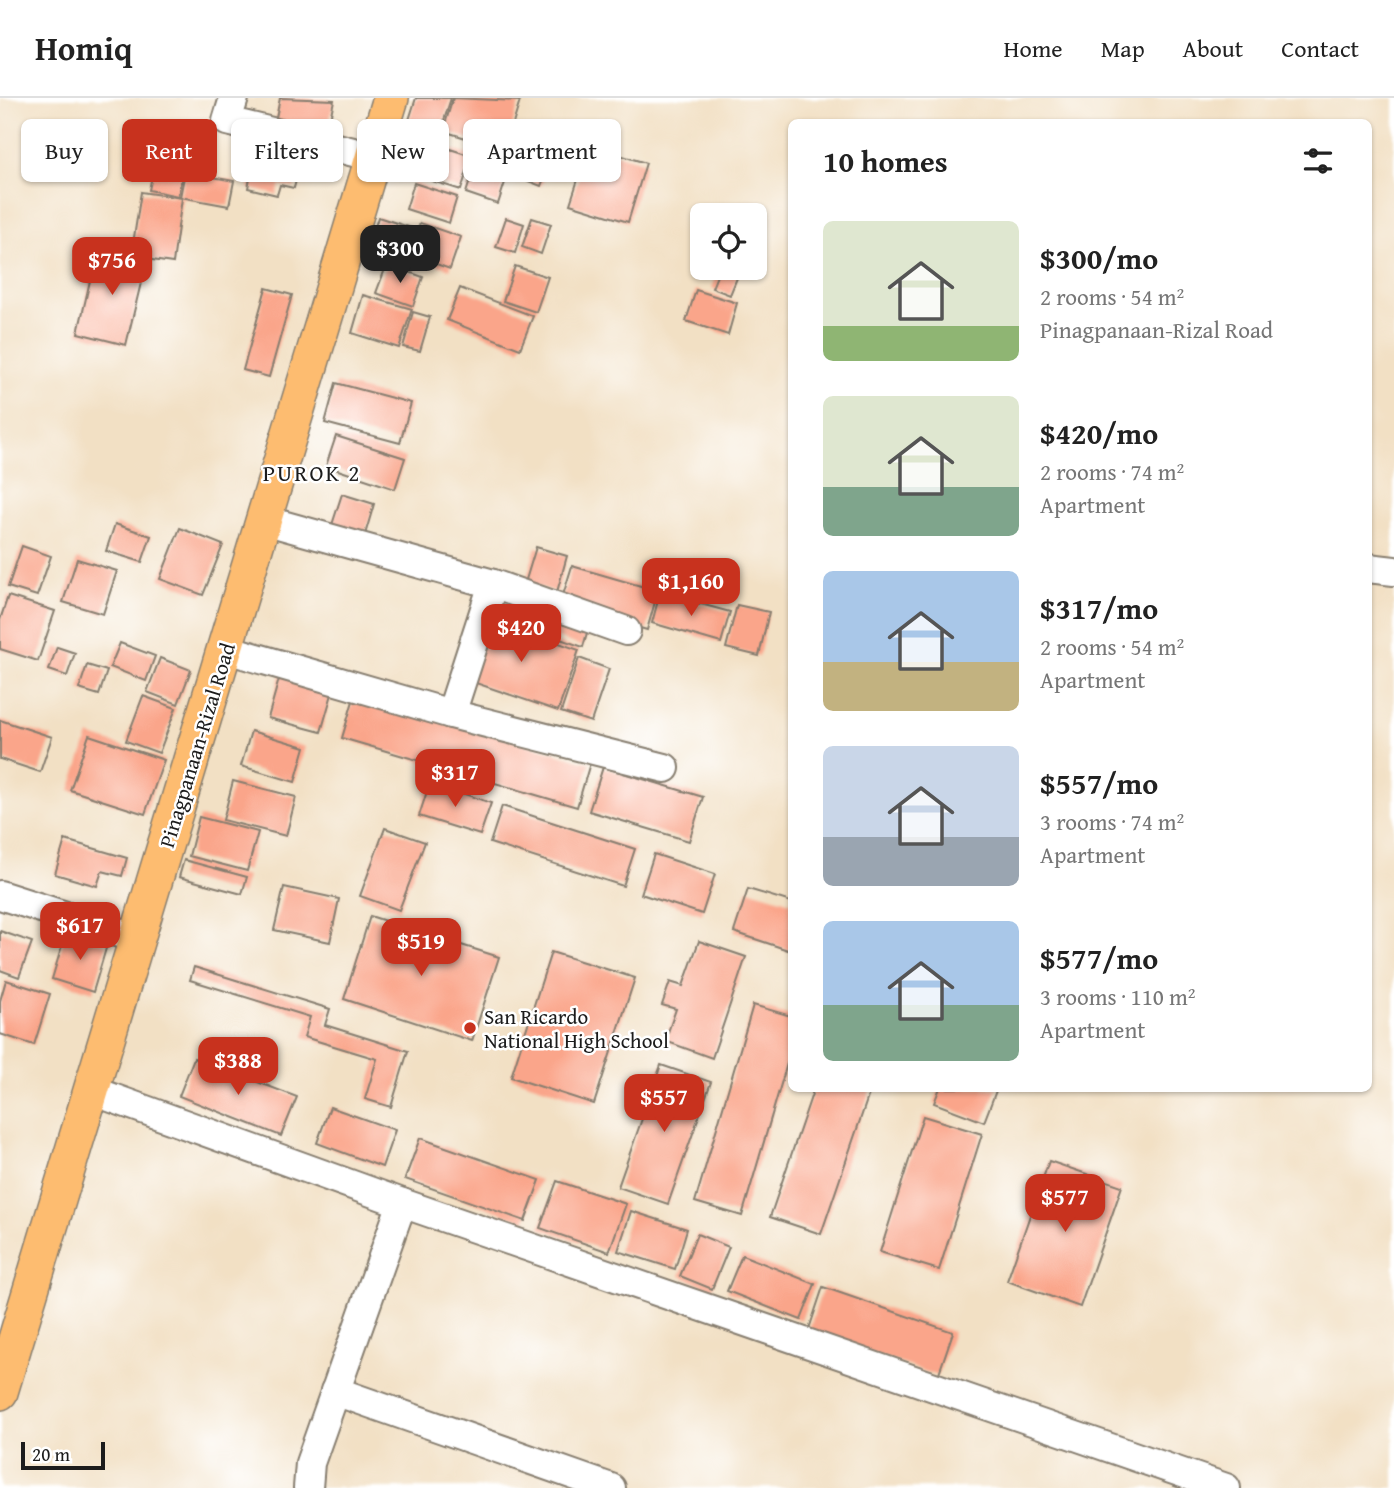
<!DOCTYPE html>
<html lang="en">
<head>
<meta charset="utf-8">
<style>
	:root { --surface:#fff; --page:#f6f6f6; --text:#222; --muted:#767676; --line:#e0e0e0; --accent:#c8321e }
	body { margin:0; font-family:"Gentium Book Plus",serif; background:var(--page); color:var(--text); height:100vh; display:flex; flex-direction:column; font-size:26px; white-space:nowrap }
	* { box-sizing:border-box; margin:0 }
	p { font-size:23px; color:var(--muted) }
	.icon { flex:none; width:38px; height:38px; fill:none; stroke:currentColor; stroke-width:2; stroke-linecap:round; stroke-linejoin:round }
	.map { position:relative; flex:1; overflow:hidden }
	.details { position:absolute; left:788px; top:21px; width:584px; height:973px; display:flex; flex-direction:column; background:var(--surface); border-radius:10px; box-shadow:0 2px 5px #0004 }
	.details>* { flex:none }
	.guide { position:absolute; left:21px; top:21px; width:662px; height:63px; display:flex; gap:14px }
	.controls { position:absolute; left:690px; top:105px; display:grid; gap:14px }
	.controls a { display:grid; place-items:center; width:77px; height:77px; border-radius:10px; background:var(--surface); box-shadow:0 2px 5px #0004; font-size:35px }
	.scale { position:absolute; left:21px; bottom:18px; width:84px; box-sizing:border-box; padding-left:7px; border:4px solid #1c1c1c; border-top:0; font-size:19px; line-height:24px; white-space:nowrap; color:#1c1c1c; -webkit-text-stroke:5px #fff; paint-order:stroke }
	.price { position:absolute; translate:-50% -60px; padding:0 16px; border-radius:14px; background:var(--accent); color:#fff; font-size:23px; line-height:46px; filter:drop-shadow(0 2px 4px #0008) }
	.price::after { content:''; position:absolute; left:50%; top:42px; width:21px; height:16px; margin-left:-10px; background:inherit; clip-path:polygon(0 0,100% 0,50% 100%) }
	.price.active { background:#222; color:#fff }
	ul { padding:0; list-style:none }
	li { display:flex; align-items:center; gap:21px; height:175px; padding:0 35px }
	li span { display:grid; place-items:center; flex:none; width:196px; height:140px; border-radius:10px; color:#555 }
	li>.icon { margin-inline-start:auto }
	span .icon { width:84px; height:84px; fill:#fffc; stroke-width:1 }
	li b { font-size:30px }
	h2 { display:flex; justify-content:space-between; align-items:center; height:84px; padding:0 35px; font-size:30px }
	.chip { padding:0 24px; border-radius:10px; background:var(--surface); box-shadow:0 2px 5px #0004; font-size:24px; line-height:63px }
	.chip.active { background:var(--accent); color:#fff }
	header { display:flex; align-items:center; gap:42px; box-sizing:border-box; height:98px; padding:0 35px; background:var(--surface); border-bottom:2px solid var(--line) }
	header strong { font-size:33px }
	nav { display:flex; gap:38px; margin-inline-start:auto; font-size:24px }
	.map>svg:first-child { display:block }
</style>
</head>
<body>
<header>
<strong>Homiq</strong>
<nav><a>Home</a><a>Map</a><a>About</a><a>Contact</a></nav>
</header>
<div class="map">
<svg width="1394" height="1390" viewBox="0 0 1394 1390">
	<rect width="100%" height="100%" fill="#fff"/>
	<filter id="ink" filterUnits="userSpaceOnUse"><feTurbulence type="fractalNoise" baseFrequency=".0143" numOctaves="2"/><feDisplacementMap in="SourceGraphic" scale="14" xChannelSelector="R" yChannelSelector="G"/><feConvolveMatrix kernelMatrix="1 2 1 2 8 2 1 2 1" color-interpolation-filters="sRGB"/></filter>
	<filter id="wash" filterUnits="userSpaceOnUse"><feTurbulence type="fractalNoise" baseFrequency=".00686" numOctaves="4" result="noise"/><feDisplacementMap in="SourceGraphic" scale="28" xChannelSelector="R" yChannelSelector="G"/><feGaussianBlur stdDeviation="1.57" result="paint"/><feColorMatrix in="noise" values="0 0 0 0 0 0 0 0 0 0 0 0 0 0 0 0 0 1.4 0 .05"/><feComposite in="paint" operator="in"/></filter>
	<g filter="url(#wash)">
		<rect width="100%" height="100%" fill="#f2e0c4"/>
		<g id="blocks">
			<!-- building -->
			<g fill="#faa58a">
				<path d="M280 0 334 2 326 41 274 30Z"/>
				<path d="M416 0H451L441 32 409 22Z"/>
				<path d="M453 0 520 3 505 52 443 33Z"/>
				<path d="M263 39 293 46 290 60 301 63 294 90 280 87 277 97 248 90 250 80 241 77 249 46 260 49Z"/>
				<path d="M434 46 472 58 461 92 423 80Z"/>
				<path d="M536 48 554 55 541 88 523 81Z"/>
				<path d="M589 48 646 65 628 124 570 106Z"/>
				<path d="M478 58 510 69 498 106 466 95Z"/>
				<path d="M155 64 184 70 178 98 149 92Z"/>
				<path d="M185 74 234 83 229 108 180 99Z"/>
				<path d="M414 85 457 99 449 125 406 111Z"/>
				<path d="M141 94 182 100 173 165 131 159Z"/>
				<path d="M378 119 412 130 403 157 370 145Z"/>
				<path d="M506 120 524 126 515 155 496 149Z"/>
				<path d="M532 120 551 126 541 156 522 149Z"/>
				<path d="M420 125 461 139 450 171 408 156Z"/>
				<path d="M97 152 146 164 126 247 78 235Z"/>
				<path d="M387 166 423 179 413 208 376 195Z"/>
				<path d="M515 168 548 179 536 214 503 203Z"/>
				<path d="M720 170H741L730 197 712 190Z"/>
				<path d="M266 190 292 197 269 279 243 272Z"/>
				<path d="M460 190 533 218 520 251 447 222Z"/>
				<path d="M696 192 737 205 728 237 686 223Z"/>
				<path d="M363 197 412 211 399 250 352 235Z"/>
				<path d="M413 214 430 219 420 253 403 249Z"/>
				<path d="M336 285 411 305 400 345 325 325Z"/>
				<path d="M336 338 405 360 395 391 326 368Z"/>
				<path d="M342 396 374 406 364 440 331 430Z"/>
				<path d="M115 426 151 438 142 464 106 453Z"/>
				<path d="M180 430 223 447 203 497 160 481Z"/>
				<path d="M22 448 51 458 37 498 8 489Z"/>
				<path d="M536 449 567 458 557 494 525 485Z"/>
				<path d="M77 461 117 473 103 516 63 504Z"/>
				<path d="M572 468 658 493 647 532 560 507Z"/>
				<path d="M660 495 730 514 721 545 652 525Z"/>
				<path d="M8 498 55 513 38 563 0 551V522Z"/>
				<path d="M737 507 769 514 759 558 726 550Z"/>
				<path d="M485 519 579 552 558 613 464 581Z"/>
				<path d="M560 522 588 531 583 549 554 539Z"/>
				<path d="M120 545 155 558 146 583 110 569Z"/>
				<path d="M57 549 75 555 67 578 49 572Z"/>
				<path d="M160 560 191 572 178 606 147 594Z"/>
				<path d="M579 560 609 571 591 624 561 614Z"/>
				<path d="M87 567 107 573 99 597 79 591Z"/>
				<path d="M281 574 334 589 321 634 268 620Z"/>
				<path d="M355 596 590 665 577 709 342 640Z"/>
				<path d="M143 598 176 610 159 655 126 643Z"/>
				<path d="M0 622 52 639 40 674 0 661Z"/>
				<path d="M251 633 305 649 295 684 241 668Z"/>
				<path d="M89 637 164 662 145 716 70 692Z"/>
				<path d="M603 669 703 699 689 743 589 713Z"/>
				<path d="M233 683 296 699 286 738 223 722Z"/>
				<path d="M430 684 491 705 480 737 419 718Z"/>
				<path d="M502 708 635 751 623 788 490 745Z"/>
				<path d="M199 719 258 734 247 773 189 758Z"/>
				<path d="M385 730 425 744 399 812 360 798Z"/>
				<path d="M65 742 127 760 122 778 102 773 97 788 55 776Z"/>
				<path d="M654 756 715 776 702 816 641 796Z"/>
				<path d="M184 762 247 779 242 796 179 779Z"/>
				<path d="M284 789 339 801 330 844 274 832Z"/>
				<path d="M748 791 791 804V853L734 834Z"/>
				<path d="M370 818 499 859 472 943 344 901Z"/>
				<path d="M0 833 32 844 19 879 0 872Z"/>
				<path d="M66 834 107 847 93 894 52 881Z"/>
				<path d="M699 843 746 859 712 960 665 943 676 911 662 907 670 884 683 888Z"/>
				<path d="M551 854 635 880 594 1006 511 979Z"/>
				<path d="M194 869 330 911 325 927 408 953 391 1009 365 1001 377 961 304 939 310 919 190 882Z"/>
				<path d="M6 882 50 896 34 947 0 936V903Z"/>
				<path d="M753 907 791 918V952L742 1118 695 1104Z"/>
				<path d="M194 960 297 999 281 1038 179 998Z"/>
				<path d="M661 967 711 984 668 1106 618 1089Z"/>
				<path d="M814 990H871L821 1136 770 1119Z"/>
				<path d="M940 990H997L984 1024 934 1005Z"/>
				<path d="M330 1009 395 1032 382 1069 317 1045Z"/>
				<path d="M923 1018 982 1036 939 1172 880 1154Z"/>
				<path d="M420 1040 540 1082 525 1123 405 1081Z"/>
				<path d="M1049 1063 1122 1088 1080 1209 1007 1183Z"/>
				<path d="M557 1083 626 1106 609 1154 540 1130Z"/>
				<path d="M631 1113 687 1131 675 1171 618 1153Z"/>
				<path d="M697 1136 729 1149 712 1191 680 1178Z"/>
				<path d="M742 1157 815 1186 801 1222 727 1193Z"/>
				<path d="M823 1189 953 1234 938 1278 808 1234Z"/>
			</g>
		</g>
	</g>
	<g filter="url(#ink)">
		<use href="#blocks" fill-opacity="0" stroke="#877e70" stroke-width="2"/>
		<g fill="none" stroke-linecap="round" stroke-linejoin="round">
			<!-- minor casing -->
			<g stroke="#877e70" stroke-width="32">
				<g id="minor">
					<path d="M234 0 227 23 374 59"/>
					<path d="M1368 470 1394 473"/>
					<path d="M493 486 626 533"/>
					<path d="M226 551 451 616 493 486 264 422"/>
					<path d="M451 616 665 670"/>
					<path d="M0 797 138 841"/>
					<path d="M93 993 402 1105 1226 1390"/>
					<path d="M335 1293 611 1390"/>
					<path d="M308 1390 310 1365 402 1105"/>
				</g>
			</g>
			<!-- major casing -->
			<g stroke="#877e70" stroke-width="38">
				<path id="major" d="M0 1294 391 0"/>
			</g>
			<!-- minor -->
			<use href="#minor" stroke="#fff" stroke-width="28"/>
			<!-- major -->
			<use href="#major" stroke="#fdbc6f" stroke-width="35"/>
		</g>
	</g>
	<!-- markers -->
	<circle fill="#c8321e" stroke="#fff" stroke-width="2.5" cx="470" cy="930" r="7"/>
	<g text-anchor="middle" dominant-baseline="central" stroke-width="5" stroke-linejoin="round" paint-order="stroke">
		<!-- street labels -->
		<g font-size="21" fill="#1c1c1c" stroke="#fff">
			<text transform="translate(197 647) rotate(-73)">Pinagpanaan-Rizal Road</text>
		</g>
		<!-- poi labels -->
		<g font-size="21" fill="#1c1c1c" stroke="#fff" text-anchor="start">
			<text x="484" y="918">San Ricardo<tspan x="484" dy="24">National High School</tspan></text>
		</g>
		<!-- neighbourhood labels -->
		<g font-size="23" letter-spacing="2" fill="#1c1c1c" stroke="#fff">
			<text x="312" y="374">PUROK 2</text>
		</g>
	</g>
</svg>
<div class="controls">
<a><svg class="icon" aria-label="locate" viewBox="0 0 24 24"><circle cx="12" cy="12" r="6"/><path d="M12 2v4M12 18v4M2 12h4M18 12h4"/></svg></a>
</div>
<div class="scale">20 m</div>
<b class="price active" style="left:400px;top:187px">$300</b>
<b class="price" style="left:112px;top:199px">$756</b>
<b class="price" style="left:691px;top:520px">$1,160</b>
<b class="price" style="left:521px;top:566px">$420</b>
<b class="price" style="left:455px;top:711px">$317</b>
<b class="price" style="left:80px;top:864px">$617</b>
<b class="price" style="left:421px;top:880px">$519</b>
<b class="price" style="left:238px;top:999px">$388</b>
<b class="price" style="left:664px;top:1036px">$557</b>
<b class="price" style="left:1065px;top:1136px">$577</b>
<div class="guide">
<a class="chip">Buy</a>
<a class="chip active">Rent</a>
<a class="chip">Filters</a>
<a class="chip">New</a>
<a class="chip">Apartment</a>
</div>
<section class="details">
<h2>10 homes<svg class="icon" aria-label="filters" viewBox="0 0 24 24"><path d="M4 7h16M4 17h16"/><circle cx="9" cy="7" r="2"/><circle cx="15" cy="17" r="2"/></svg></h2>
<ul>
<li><span style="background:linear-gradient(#dfe7d0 75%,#8fb573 0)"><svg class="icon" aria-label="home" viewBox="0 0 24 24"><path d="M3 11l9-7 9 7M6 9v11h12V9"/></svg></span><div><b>$300/mo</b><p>2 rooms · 54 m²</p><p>Pinagpanaan-Rizal Road</p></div></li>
<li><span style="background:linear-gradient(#dfe7d0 65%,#7fa58c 0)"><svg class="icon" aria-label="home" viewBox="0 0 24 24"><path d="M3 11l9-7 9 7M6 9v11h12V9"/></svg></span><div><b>$420/mo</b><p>2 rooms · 74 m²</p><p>Apartment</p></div></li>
<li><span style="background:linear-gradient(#a9c7e8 65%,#c2b280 0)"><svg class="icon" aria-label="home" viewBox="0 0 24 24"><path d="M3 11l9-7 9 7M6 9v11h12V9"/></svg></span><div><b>$317/mo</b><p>2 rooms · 54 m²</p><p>Apartment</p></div></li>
<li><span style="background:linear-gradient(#c9d6e8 65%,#9aa5b1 0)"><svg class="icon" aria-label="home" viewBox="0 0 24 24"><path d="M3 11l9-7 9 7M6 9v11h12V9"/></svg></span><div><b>$557/mo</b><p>3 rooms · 74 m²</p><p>Apartment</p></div></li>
<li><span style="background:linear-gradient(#a9c7e8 60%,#7fa58c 0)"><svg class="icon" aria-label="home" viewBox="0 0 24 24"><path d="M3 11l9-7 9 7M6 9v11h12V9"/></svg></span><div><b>$577/mo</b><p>3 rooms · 110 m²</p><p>Apartment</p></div></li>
</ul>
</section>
</div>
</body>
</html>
